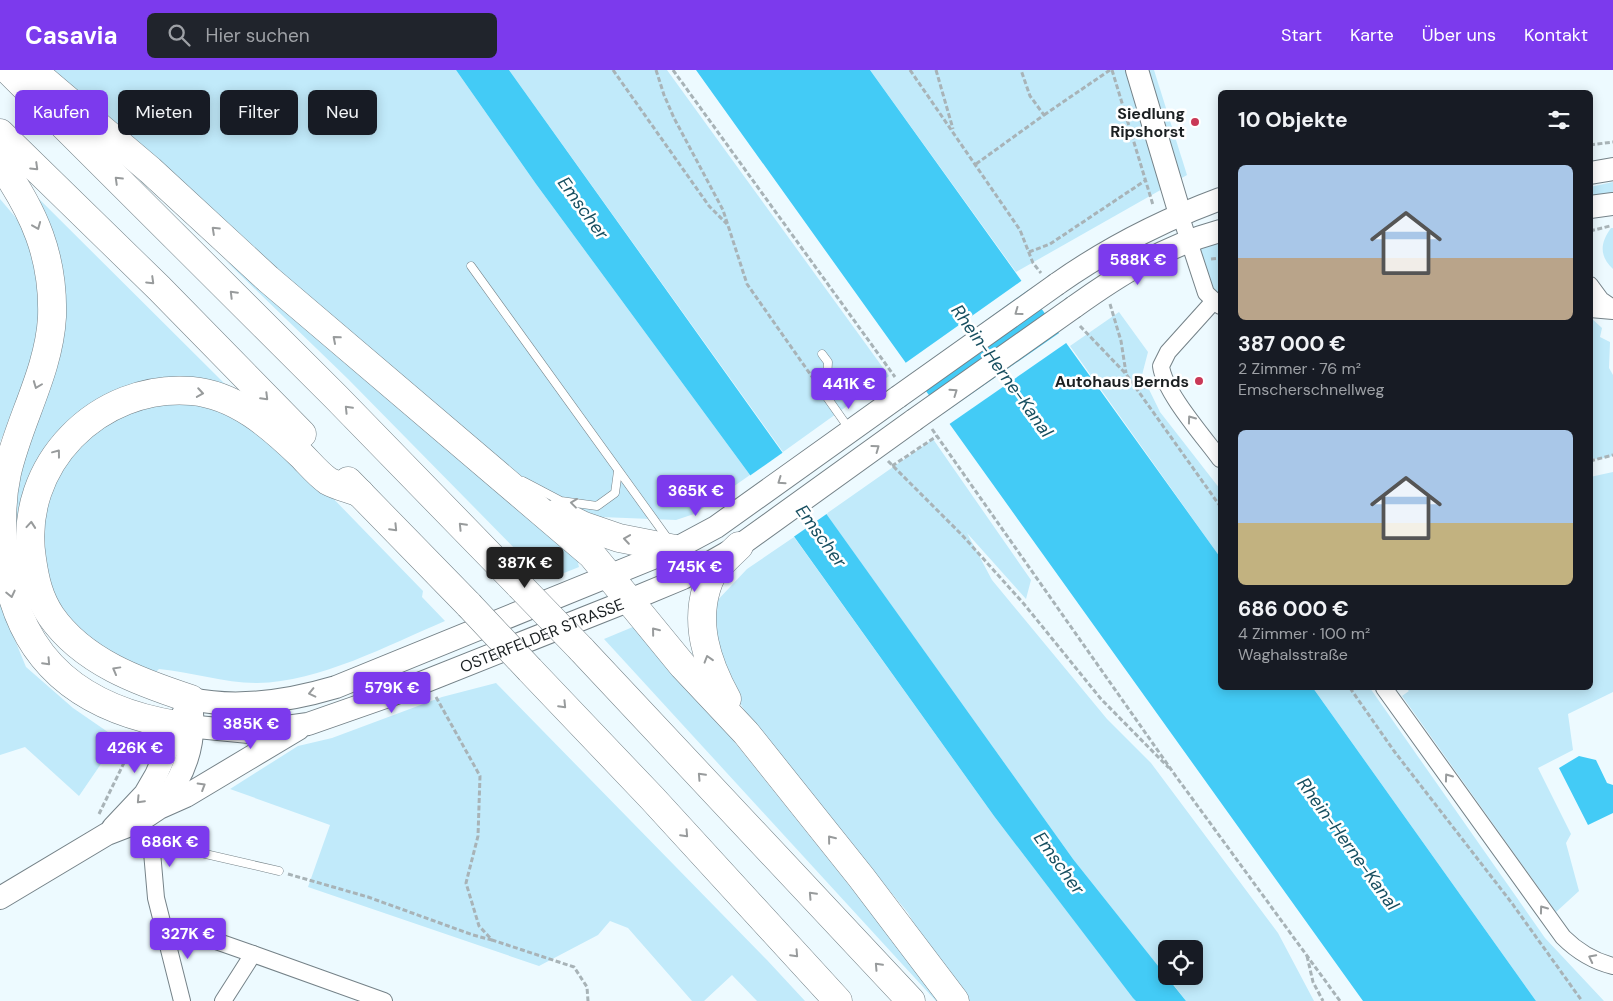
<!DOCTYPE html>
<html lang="de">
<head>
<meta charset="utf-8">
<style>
	:root { --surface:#171b24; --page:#20242c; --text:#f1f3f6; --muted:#9ea1a6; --accent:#7c3aed }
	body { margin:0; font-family:"DM Sans",sans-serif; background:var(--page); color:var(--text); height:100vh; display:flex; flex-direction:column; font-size:19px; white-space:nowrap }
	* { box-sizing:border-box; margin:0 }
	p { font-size:16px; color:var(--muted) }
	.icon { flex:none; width:28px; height:28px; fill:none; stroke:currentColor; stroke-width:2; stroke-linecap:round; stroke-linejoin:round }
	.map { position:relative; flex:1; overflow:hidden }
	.panel { position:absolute; left:1218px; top:20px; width:375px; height:600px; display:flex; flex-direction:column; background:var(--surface); border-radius:8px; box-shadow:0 2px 12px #0003 }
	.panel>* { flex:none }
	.guide { position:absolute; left:15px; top:20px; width:475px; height:45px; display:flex; gap:10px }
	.fabs { position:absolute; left:1158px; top:870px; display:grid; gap:10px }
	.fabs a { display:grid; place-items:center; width:45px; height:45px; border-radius:8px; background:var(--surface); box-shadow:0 2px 12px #0003; font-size:25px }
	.price { position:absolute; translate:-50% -42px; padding:0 11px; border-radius:5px; background:var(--accent); color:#fff; font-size:16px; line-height:32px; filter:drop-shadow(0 1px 2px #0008) }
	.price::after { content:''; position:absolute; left:50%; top:30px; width:15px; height:11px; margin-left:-8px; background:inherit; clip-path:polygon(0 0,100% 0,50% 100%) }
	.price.selected { background:#222; color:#fff }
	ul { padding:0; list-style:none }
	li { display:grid; align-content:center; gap:10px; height:265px; padding:0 20px }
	li span { display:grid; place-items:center; height:155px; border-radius:8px; color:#555 }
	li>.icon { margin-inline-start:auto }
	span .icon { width:90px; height:90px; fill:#fffc; stroke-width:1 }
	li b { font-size:21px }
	h2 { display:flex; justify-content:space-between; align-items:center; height:60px; padding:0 20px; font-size:21px }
	.pill { padding:0 18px; border-radius:8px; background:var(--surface); box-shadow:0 2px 12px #0003; font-size:18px; line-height:45px }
	.pill.selected { background:var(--accent); color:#fff }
	header { display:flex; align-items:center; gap:30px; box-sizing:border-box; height:70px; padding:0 25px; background:var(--accent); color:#fff }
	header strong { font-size:24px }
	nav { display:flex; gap:28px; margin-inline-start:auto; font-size:18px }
	.search { width:350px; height:45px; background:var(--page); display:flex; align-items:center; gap:12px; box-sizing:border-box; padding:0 18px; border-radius:8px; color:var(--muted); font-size:19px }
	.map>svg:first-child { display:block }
</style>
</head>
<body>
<header>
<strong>Casavia</strong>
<div class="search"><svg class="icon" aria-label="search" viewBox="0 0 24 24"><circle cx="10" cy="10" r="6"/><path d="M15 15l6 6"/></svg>Hier suchen</div>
<nav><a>Start</a><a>Karte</a><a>Über uns</a><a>Kontakt</a></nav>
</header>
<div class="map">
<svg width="1613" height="931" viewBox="0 0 1613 931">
	<rect width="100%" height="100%" fill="#edfaff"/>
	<!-- green -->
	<g fill="#c1eafa">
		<path d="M48 0H456L536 114 750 405 694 444 676 450 576 446 550 430 510 398 294 214Z"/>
		<path d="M509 0H667L889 306 783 382Z"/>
		<path d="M870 0H1154L1187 105 1016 202Z"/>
		<path d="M1613 112V126L1590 129V117Z"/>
		<path d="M27 117 233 322 84 339 52 367 30 402 18 446V500L10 448 20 390 63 271 58 217Z"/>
		<path d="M0 129 22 155 37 189 42 250 21 323 0 372Z"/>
		<path d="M1611 158H1613V199C1599 186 1600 173 1611 158Z"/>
		<path d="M1220 163V235L1190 173Z"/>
		<path d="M225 190 362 299 584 489 578 493 579 497 549 509 529 493 348 309Z"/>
		<path d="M1119 242 1148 282 1142 305 1160 342 1220 419V487L1070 276Z"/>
		<path d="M1590 247 1602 258 1600 267 1610 272 1609 298 1613 305V386L1598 389 1590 388Z"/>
		<path d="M161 331 200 333 233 343 293 387 423 521 422 527 445 551C388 575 320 612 257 613 224 613 192 602 159 599L151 607 77 562 52 531 39 469 54 405 99 355Z"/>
		<path d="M933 369 1031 510 1026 529 967 463 992 510 1107 649 1151 693 1278 863 1314 931H1186L1167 906H1194V879H1166V906L1073 789 826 444Z"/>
		<path d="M1613 402V622L1568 644 1573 680 1538 698 1571 764 1566 773 1579 821 1556 842 1402 626 1409 621 1406 618H1590V407Z"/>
		<path d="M794 467 994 746 1136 931H966L939 897 908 843 756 658 725 610 711 569 713 535 747 499Z"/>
		<path d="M0 516 5 546 26 597 73 638 118 669 79 726 25 677 0 685Z"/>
		<path d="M640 554 942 931H936L604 569Z"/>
		<path d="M496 613 767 890 805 931H757L732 905 704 931H692L628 858 610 851 598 865 539 896 308 817 330 755 230 719 298 676 332 668 442 627Z"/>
		<path d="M1313 618H1370L1545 868 1604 931H1536Z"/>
	</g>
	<!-- water -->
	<g fill="#43cbf6">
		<path d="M456 0H509L1073 789 1186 931H1136L1133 928 994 746 750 405 536 114Z"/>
		<path d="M696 0H870L1220 487V618H1313L1536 931H1363Z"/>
		<path d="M1579 686 1596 690 1607 713 1613 715V743L1588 755 1559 698Z"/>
	</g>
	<!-- pier -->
	<g fill="#edfaff">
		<path d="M1024 209 1031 218 911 304 904 294Z"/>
		<path d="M1062 261 1069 271 948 355 941 345Z"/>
		<path d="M785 381 828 443 792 468 748 407Z"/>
	</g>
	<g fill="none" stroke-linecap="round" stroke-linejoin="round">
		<!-- lane casing -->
		<g stroke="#758288" stroke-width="9">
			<g id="lane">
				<path d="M471 196 668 469"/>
				<path d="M822 284 828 292 826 326 850 360"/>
				<path d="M523 411 561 431 597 436 615 423 618 401"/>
				<path d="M152 782 175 777 279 801"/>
			</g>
		</g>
		<!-- street casing -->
		<g stroke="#758288" stroke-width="18">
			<g id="street">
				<path d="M1180 144 1206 223 1220 236"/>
				<path d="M1590 215 1601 230 1613 238"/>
				<path d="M1213 232 1168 282 1161 296C1164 322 1204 367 1220 389"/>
				<path d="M1590 239 1613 241"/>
				<path d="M1384 618 1563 867C1578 882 1593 891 1613 896"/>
				<path d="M138 752 152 782 156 828 182 931"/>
				<path d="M162 858 176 857 253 884"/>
				<path d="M223 931 253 884 384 931"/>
			</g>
		</g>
		<!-- secondary casing -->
		<g stroke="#758288" stroke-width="24">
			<g id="secondary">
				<path d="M1137 0 1180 144"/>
				<path d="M1590 103 1613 99"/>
				<path d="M1590 137 1613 134"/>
				<path d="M1057 214C1108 178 1161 151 1220 129"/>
				<path d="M1074 237C1120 204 1165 176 1220 161"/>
				<path d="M191 629C239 639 289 631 336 617L675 479 716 457 898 327"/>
				<path id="s1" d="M177 655 249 662 308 654 391 625 630 530 683 508 739 476 914 350"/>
				<path d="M159 737C182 710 195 679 192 643"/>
				<path d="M113 758 145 724 156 705 184 642"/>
				<path d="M0 828 107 764 138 752 159 738 186 726 298 659"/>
			</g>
		</g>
		<!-- highway casing -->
		<g stroke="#758288" stroke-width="29">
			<g id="highway">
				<path d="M8 0 336 327 520 516"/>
				<path d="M32 0 150 100 268 209 592 485 683 596 746 663 861 807 955 931"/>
				<path d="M0 63 159 218 302 364"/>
				<path d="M0 93C34 142 54 186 52 247 49 302 19 350 7 403 0 435 1 465 6 497 21 593 84 640 177 655"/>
				<path d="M348 411 469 535"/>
				<path d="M557 443 584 456 619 468 675 479"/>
				<path d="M581 579 911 931"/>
				<path d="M530 600 652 728 838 931"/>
				<path d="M191 629C139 612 83 592 51 546 39 528 35 510 32 489 17 395 99 313 192 321 236 325 271 356 301 385 309 393 318 404 328 411 337 416 350 419 360 423"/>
				<path d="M727 629C707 593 693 552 709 511 714 498 729 486 739 476"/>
			</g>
		</g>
		<!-- path -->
		<g stroke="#a8b3b7" stroke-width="3" stroke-dasharray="5 2.5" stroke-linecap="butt">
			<path d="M613 0 709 136 727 154"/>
			<path d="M656 0 664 25 674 48 723 140 747 214 815 311"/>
			<path d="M673 0 895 307"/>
			<path d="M910 0 1020 160 1033 193 1041 203"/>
			<path d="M936 0 953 59"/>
			<path d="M1112 0 1153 135"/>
			<path d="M1044 45 1110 0"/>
			<path d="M1590 75 1613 72"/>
			<path d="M976 94 1044 45 1030 26 1021 0"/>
			<path d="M1590 161 1610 156"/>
			<path d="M1029 182 1050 174 1146 110"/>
			<path d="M1211 189 1220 188"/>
			<path d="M1110 234 1121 271 1126 303"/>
			<path d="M1080 256 1126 304 1220 436"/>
			<path d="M1137 318 1151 317"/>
			<path d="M932 359 1175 705 1340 931"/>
			<path d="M888 391 962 465 1024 534 1101 629 1169 698"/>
			<path d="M1590 391 1613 385"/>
			<path d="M892 396 937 366"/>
			<path d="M1350 618 1394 681 1511 832 1582 931"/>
			<path d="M436 627 480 706 478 766 466 813 479 856 492 870 574 897 587 917 588 931"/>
			<path d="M99 744 137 666"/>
			<path d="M288 804 368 827 473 865 492 870"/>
			<path d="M1307 886 1313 912 1323 931"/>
		</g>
		<!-- lane -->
		<use href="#lane" stroke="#fff" stroke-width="8"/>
		<!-- street -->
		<use href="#street" stroke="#fff" stroke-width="16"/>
		<!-- secondary -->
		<use href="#secondary" stroke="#fff" stroke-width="22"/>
		<!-- highway -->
		<use href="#highway" stroke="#fff" stroke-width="28"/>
		<!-- secondary-bridge casing -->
		<g stroke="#758288" stroke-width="24" stroke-linecap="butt">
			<g id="secondary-bridge">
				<path d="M898 327 1057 214"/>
				<path d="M914 350 1074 237"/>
			</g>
		</g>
		<!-- highway-bridge casing -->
		<g stroke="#758288" stroke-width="29" stroke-linecap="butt">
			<g id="highway-bridge">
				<path d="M520 516 581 579"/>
				<path d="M469 535 530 600"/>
			</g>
		</g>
		<!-- secondary-bridge -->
		<use href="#secondary-bridge" stroke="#fff" stroke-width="22"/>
		<!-- highway-bridge -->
		<use href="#highway-bridge" stroke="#fff" stroke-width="28"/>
	</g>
	<!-- one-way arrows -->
	<defs><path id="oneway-chevron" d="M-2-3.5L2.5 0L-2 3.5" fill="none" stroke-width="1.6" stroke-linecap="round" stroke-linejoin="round" transform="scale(1.25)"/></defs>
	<g stroke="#989b9c">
		<use href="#oneway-chevron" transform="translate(35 97) rotate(44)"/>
		<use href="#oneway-chevron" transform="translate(118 110) rotate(-136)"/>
		<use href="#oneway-chevron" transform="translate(37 156) rotate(68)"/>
		<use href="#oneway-chevron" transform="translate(215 160) rotate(-137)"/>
		<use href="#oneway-chevron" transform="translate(151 211) rotate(44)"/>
		<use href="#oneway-chevron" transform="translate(233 224) rotate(-135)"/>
		<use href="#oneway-chevron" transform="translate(1018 242) rotate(144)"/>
		<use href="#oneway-chevron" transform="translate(336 269) rotate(-139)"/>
		<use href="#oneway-chevron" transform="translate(37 315) rotate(111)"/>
		<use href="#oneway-chevron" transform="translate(954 322) rotate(-35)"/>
		<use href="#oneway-chevron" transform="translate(200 323) rotate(9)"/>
		<use href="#oneway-chevron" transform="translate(265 327) rotate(45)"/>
		<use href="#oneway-chevron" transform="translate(348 339) rotate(-134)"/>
		<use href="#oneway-chevron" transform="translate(1191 349) rotate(-126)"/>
		<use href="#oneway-chevron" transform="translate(876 378) rotate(-36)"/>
		<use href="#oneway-chevron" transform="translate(57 383) rotate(-53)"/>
		<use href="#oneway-chevron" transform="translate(781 411) rotate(145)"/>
		<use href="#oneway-chevron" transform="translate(574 433) rotate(-173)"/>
		<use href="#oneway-chevron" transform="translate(31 455) rotate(-85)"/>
		<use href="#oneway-chevron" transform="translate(462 456) rotate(-134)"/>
		<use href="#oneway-chevron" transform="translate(394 458) rotate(46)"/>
		<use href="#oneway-chevron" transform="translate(627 469) rotate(-172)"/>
		<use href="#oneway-chevron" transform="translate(11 524) rotate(77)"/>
		<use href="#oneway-chevron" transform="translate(655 561) rotate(-129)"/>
		<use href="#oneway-chevron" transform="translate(708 589) rotate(-107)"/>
		<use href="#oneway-chevron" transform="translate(47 592) rotate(47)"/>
		<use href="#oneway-chevron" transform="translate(116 600) rotate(-151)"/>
		<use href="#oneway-chevron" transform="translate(312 623) rotate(167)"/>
		<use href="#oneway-chevron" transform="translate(563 635) rotate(46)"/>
		<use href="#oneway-chevron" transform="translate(701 706) rotate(-133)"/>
		<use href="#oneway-chevron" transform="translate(1448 707) rotate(-126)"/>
		<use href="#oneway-chevron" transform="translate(202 716) rotate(-31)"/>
		<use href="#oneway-chevron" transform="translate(140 730) rotate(133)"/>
		<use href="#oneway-chevron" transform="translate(685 764) rotate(47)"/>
		<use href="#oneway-chevron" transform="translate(831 769) rotate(-129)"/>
		<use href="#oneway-chevron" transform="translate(812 825) rotate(-133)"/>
		<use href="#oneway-chevron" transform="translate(1543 839) rotate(-126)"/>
		<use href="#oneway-chevron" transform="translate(795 884) rotate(47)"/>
		<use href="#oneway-chevron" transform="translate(1592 888) rotate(-153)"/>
		<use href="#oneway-chevron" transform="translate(878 896) rotate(-133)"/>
	</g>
	<!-- markers -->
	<g fill="#c93957" stroke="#fff" stroke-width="2">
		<circle cx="1195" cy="52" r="5"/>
		<circle cx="1199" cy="311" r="5"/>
	</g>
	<g text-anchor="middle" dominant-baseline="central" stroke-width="5" stroke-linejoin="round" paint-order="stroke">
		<!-- poi labels -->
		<g font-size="16" font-weight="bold" fill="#1b2022" stroke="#fff" text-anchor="end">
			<text x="1185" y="43">Siedlung<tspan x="1185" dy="18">Ripshorst</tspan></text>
			<text x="1189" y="311">Autohaus Bernds</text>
		</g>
		<!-- street labels -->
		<g font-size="16" fill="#1b2022" stroke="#fff">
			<text stroke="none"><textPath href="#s1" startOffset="382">OSTERFELDER STRASSE</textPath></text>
		</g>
		<!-- water labels -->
		<g font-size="18" font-style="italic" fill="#174f60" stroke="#fff">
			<text transform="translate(583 138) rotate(54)">Emscher</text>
			<text transform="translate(1002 301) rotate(54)">Rhein-Herne-Kanal</text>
			<text transform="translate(821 466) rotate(54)">Emscher</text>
			<text transform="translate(1348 774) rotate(54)">Rhein-Herne-Kanal</text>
			<text transform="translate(1059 793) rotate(54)">Emscher</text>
		</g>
	</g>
</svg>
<div class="fabs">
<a><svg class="icon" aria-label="locate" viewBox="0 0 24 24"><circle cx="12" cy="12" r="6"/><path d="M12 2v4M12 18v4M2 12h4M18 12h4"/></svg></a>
</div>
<b class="price" style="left:1138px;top:216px">588K €</b>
<b class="price" style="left:849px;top:340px">441K €</b>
<b class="price" style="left:696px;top:447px">365K €</b>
<b class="price selected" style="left:525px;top:519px">387K €</b>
<b class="price" style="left:695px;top:523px">745K €</b>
<b class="price" style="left:392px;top:644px">579K €</b>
<b class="price" style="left:251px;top:680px">385K €</b>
<b class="price" style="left:135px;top:704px">426K €</b>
<b class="price" style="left:170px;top:798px">686K €</b>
<b class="price" style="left:188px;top:890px">327K €</b>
<div class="guide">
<a class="pill selected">Kaufen</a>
<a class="pill">Mieten</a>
<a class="pill">Filter</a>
<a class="pill">Neu</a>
</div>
<section class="panel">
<h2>10 Objekte<svg class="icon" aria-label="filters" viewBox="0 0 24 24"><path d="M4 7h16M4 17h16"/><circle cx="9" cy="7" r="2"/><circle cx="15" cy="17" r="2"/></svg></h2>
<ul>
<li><span style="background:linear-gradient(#a9c7e8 60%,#b9a48a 0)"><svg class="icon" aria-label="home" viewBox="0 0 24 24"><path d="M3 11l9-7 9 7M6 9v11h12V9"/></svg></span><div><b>387 000 €</b><p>2 Zimmer · 76 m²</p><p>Emscherschnellweg</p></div></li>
<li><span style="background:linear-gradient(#a9c7e8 60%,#c2b280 0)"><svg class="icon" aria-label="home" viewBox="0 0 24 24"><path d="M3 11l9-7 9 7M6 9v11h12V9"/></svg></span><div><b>686 000 €</b><p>4 Zimmer · 100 m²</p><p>Waghalsstraße</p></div></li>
</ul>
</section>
</div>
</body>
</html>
